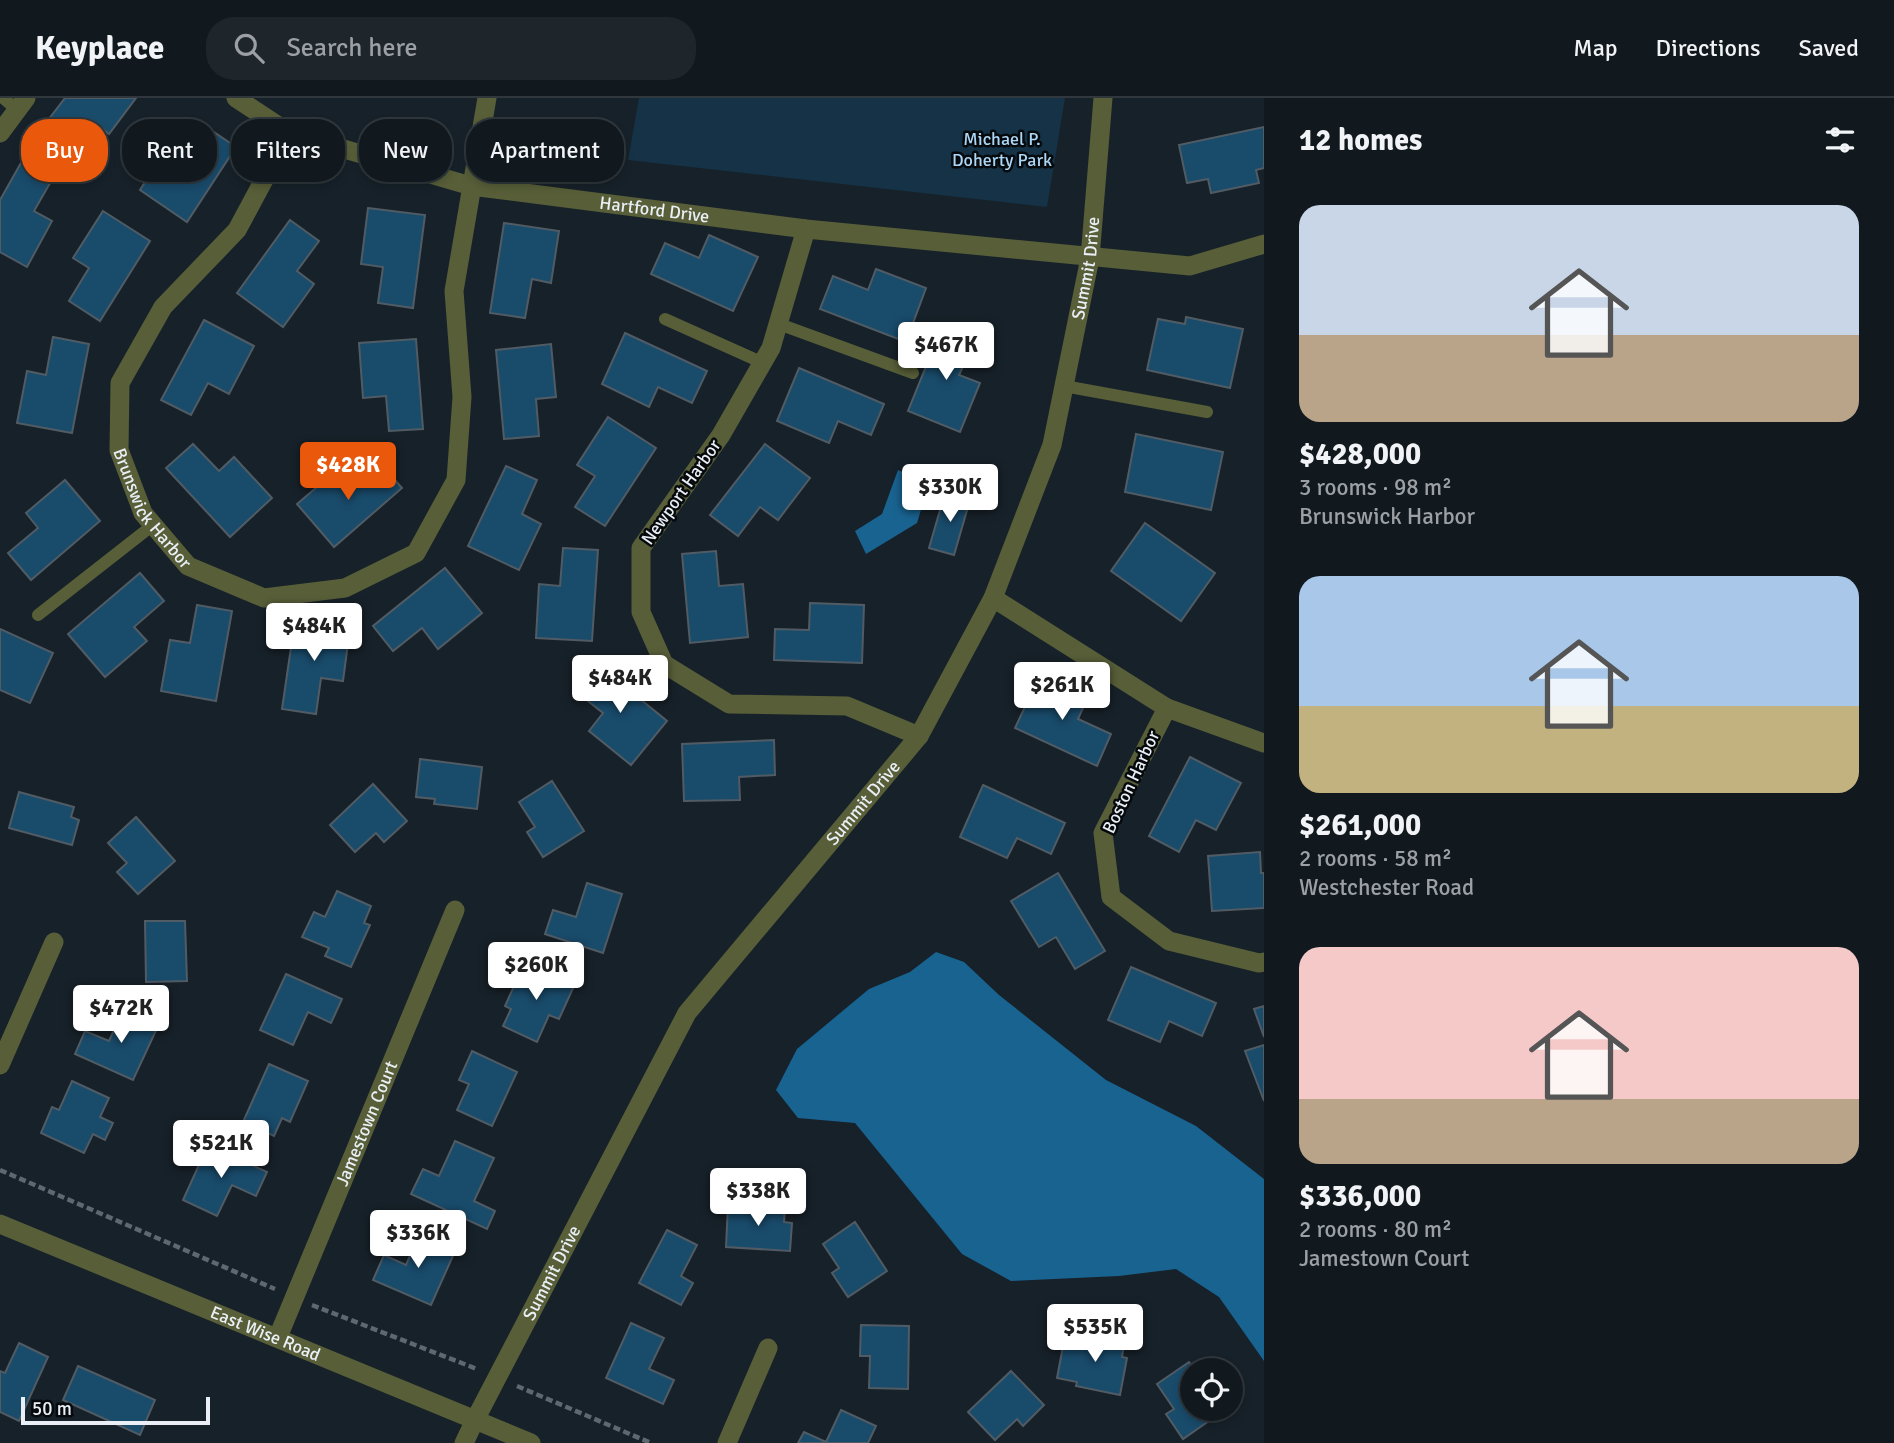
<!DOCTYPE html>
<html lang="en">
<head>
<meta charset="utf-8">
<style>
	:root { --surface:#11191f; --page:#1e262c; --text:#f1f3f6; --muted:#9ca0a4; --line:#30383d; --accent:#ea580c }
	body { margin:0; font-family:Signika,sans-serif; background:var(--page); color:var(--text); height:100vh; display:flex; flex-direction:column; font-size:26px; white-space:nowrap }
	* { box-sizing:border-box; margin:0 }
	p { font-size:23px; color:var(--muted) }
	.icon { flex:none; width:38px; height:38px; fill:none; stroke:currentColor; stroke-width:2; stroke-linecap:round; stroke-linejoin:round }
	.map { position:relative; flex:1; overflow:hidden }
	.panel { display:flex; flex-direction:column; background:var(--surface); width:630px }
	.panel>* { flex:none }
	.guide { position:absolute; left:21px; top:21px; width:665px; height:63px; display:flex; gap:14px }
	.tools { position:absolute; left:1180px; top:1260px; display:grid; gap:14px }
	.tools a { display:grid; place-items:center; width:63px; height:63px; border-radius:50%; background:var(--surface); box-shadow:0 4px 10px #0003,0 0 0 2px var(--line); font-size:35px }
	.scale { position:absolute; left:21px; bottom:18px; width:189px; box-sizing:border-box; padding-left:7px; border:4px solid #e9eff5; border-top:0; font-size:19px; line-height:24px; white-space:nowrap; color:#e9eff5; -webkit-text-stroke:5px #060a0d; paint-order:stroke }
	.price { position:absolute; translate:-50% -60px; padding:0 16px; border-radius:7px; background:#fff; color:#222; font-size:23px; line-height:46px; filter:drop-shadow(0 2px 4px #0008) }
	.price::after { content:''; position:absolute; left:50%; top:42px; width:21px; height:16px; margin-left:-10px; background:inherit; clip-path:polygon(0 0,100% 0,50% 100%) }
	.price.on { background:var(--accent); color:#fff }
	ul { padding:0; list-style:none }
	li { display:grid; align-content:center; gap:14px; height:371px; padding:0 35px }
	li span { display:grid; place-items:center; height:217px; border-radius:21px; color:#555 }
	li>.icon { margin-inline-start:auto }
	span .icon { width:126px; height:126px; fill:#fffc; stroke-width:1 }
	li b { font-size:30px }
	h2 { display:flex; justify-content:space-between; align-items:center; height:84px; padding:0 35px; font-size:30px }
	.tag { padding:0 24px; border-radius:28px; background:var(--surface); box-shadow:0 4px 10px #0003,0 0 0 2px var(--line); font-size:24px; line-height:63px }
	.tag.on { background:var(--accent); color:#fff }
	header { display:flex; align-items:center; gap:42px; box-sizing:border-box; height:98px; padding:0 35px; background:var(--surface); border-bottom:2px solid var(--line) }
	header strong { font-size:33px }
	nav { display:flex; gap:38px; margin-inline-start:auto; font-size:24px }
	.search { width:490px; height:63px; background:var(--page); display:flex; align-items:center; gap:18px; box-sizing:border-box; padding:0 24px; border-radius:28px; color:var(--muted); font-size:26px }
	main { display:flex; flex:1; min-height:0 }
	.map>svg:first-child { display:block }
</style>
</head>
<body>
<header>
<strong>Keyplace</strong>
<div class="search"><svg class="icon" aria-label="search" viewBox="0 0 24 24"><circle cx="10" cy="10" r="6"/><path d="M15 15l6 6"/></svg>Search here</div>
<nav><a>Map</a><a>Directions</a><a>Saved</a></nav>
</header>
<main>
<div class="map">
<svg width="1264" height="1345" viewBox="0 0 1264 1345">
	<rect width="100%" height="100%" fill="#172129"/>
	<!-- green -->
	<path fill="#153246" d="M639 0H1065L1047 109 628 62Z"/>
	<!-- water -->
	<g fill="#196391">
		<path d="M898 372 929 386 917 425 866 456 855 433 882 416Z"/>
		<path d="M936 854 964 864 999 897 1106 982 1196 1028 1264 1081V1263L1219 1199 1176 1171 1119 1178 1011 1183 962 1156 855 1025 798 1020 776 992 797 951 869 891 910 874Z"/>
	</g>
	<!-- building -->
	<g fill="#194b6b" stroke="#505b64" stroke-width="2">
		<path d="M65 0H136L109 36 91 22 69 51 42 30Z"/>
		<path d="M1264 29V70L1256 72 1259 85 1211 95 1208 81 1187 85 1179 47Z"/>
		<path d="M208 30 236 49 187 124 140 92 168 48 188 61Z"/>
		<path d="M22 63 53 80 34 113 52 123 27 169 0 154V102Z"/>
		<path d="M368 110 425 117 413 210 378 205 383 169 361 166Z"/>
		<path d="M103 113 150 143 100 223 69 203 89 170 73 160Z"/>
		<path d="M290 122 319 143 297 173 314 186 283 229 237 195Z"/>
		<path d="M504 125 559 133 551 185 532 181 525 220 490 215Z"/>
		<path d="M709 137 758 159 733 213 651 176 665 145 699 160Z"/>
		<path d="M876 171 926 190 906 244 820 211 833 178 868 192Z"/>
		<path d="M1186 219 1243 231 1230 290 1147 272 1158 221 1185 226Z"/>
		<path d="M204 222 254 248 229 296 208 285 191 317 161 302Z"/>
		<path d="M938 227 975 243 959 277 980 285 960 334 908 313 933 251 929 249Z"/>
		<path d="M625 235 707 273 692 305 658 289 649 309 602 286Z"/>
		<path d="M53 239 89 246 72 335 17 325 27 273 46 277Z"/>
		<path d="M416 241 423 331 389 333 386 298 363 300 359 245Z"/>
		<path d="M551 246 556 299 536 301 539 338 504 341 496 252Z"/>
		<path d="M799 270 884 306 871 337 838 323 829 345 777 323Z"/>
		<path d="M608 319 656 350 605 428 575 409 595 378 577 367Z"/>
		<path d="M1136 336 1223 354 1211 412 1125 394Z"/>
		<path d="M193 346 219 373 234 359 272 400 230 439 166 370Z"/>
		<path d="M765 346 810 380 778 422 760 409 738 438 710 417Z"/>
		<path d="M379 364 402 390 334 449 297 406 337 372 351 388Z"/>
		<path d="M506 368 537 382 522 416 541 426 519 472 468 448Z"/>
		<path d="M65 382 100 423 31 482 8 455 38 430 26 415Z"/>
		<path d="M945 395 970 402 954 457 929 450Z"/>
		<path d="M1145 425 1215 475 1181 523 1111 473Z"/>
		<path d="M563 450 598 452 592 543 536 540 539 486 560 488Z"/>
		<path d="M716 453 719 488 743 486 748 539 690 545 682 456Z"/>
		<path d="M445 470 482 515 438 551 422 530 393 553 373 528Z"/>
		<path d="M140 475 164 503 134 529 147 543 105 579 68 536Z"/>
		<path d="M810 505 864 507 862 565 774 562 775 531 809 532Z"/>
		<path d="M197 507 232 513 216 603 161 593 170 542 190 545Z"/>
		<path d="M295 522 350 530 343 583 321 580 316 616 282 611Z"/>
		<path d="M0 531 53 555 30 605 0 592Z"/>
		<path d="M596 565 667 623 631 667 589 633 603 615 574 592Z"/>
		<path d="M1039 579 1087 601 1078 621 1111 636 1097 668 1015 630Z"/>
		<path d="M774 642 775 677 739 679 740 702 684 703 682 646Z"/>
		<path d="M1190 659 1241 685 1216 732 1196 722 1179 754 1149 738Z"/>
		<path d="M420 661 482 669 477 711 434 706 435 701 416 699Z"/>
		<path d="M552 683 584 733 543 759 527 734 535 729 519 704Z"/>
		<path d="M373 686 407 723 384 744 376 735 355 754 330 727Z"/>
		<path d="M983 687 1065 725 1051 756 1017 740 1007 760 960 739Z"/>
		<path d="M19 694 74 709 71 719 79 722 72 747 9 730Z"/>
		<path d="M136 719 175 763 138 796 117 774 127 765 108 745Z"/>
		<path d="M1260 754 1261 775H1264V810L1212 813 1208 758Z"/>
		<path d="M1058 775 1105 853 1075 871 1056 839 1039 849 1011 803Z"/>
		<path d="M587 785 622 796 603 855 545 836 553 812 576 819Z"/>
		<path d="M337 793 371 808 364 825 370 827 351 869 325 858 329 850 302 839 314 814 325 819Z"/>
		<path d="M145 823H185L187 883 146 884Z"/>
		<path d="M524 866 574 888 559 921 549 917 537 944 503 928 511 911 505 908Z"/>
		<path d="M1131 869 1216 905 1202 938 1169 923 1160 944 1108 922Z"/>
		<path d="M286 876 342 901 331 925 308 914 293 947 260 932Z"/>
		<path d="M1264 908V939L1254 911Z"/>
		<path d="M124 910 159 926 133 982 75 956 85 933 109 943Z"/>
		<path d="M1264 947V1003L1245 953Z"/>
		<path d="M472 953 517 974 492 1028 457 1012 469 986 459 982Z"/>
		<path d="M269 966 308 983 290 1024 282 1020 274 1038 243 1024Z"/>
		<path d="M72 983 109 1000 100 1019 113 1025 105 1042 93 1036 84 1055 41 1035 52 1009 59 1012Z"/>
		<path d="M455 1043 494 1060 474 1103 495 1113 487 1131 411 1096 423 1071 439 1078Z"/>
		<path d="M208 1047 267 1074 256 1098 232 1087 217 1118 183 1102Z"/>
		<path d="M728 1107 785 1110 784 1124 792 1125 790 1153 726 1149Z"/>
		<path d="M855 1124 887 1173 848 1199 832 1175 839 1170 823 1146Z"/>
		<path d="M667 1132 697 1147 681 1178 693 1185 681 1207 639 1185Z"/>
		<path d="M420 1135 456 1151 431 1207 373 1182 384 1157 406 1167Z"/>
		<path d="M631 1225 664 1240 649 1271 674 1282 663 1306 606 1280Z"/>
		<path d="M861 1227 909 1228 908 1291 869 1290 870 1258H860Z"/>
		<path d="M1092 1235 1125 1241 1122 1259 1127 1260 1120 1297 1076 1288 1077 1284 1057 1280 1064 1243 1090 1248Z"/>
		<path d="M19 1245 48 1259 19 1323 0 1314V1273L5 1275Z"/>
		<path d="M1189 1264 1195 1272H1192V1311L1223 1313 1183 1341 1166 1316 1174 1311 1157 1286Z"/>
		<path d="M78 1268 155 1302 140 1337 63 1302Z"/>
		<path d="M1011 1273 1044 1307 1023 1328 1017 1321 995 1342 968 1314Z"/>
		<path d="M841 1312 876 1328 868 1345H798L804 1334 826 1344Z"/>
	</g>
	<g fill="none" stroke-linecap="round" stroke-linejoin="round">
		<!-- path -->
		<g stroke="#5f686f" stroke-width="4.5" stroke-dasharray="7 3.5" stroke-linecap="butt">
			<path d="M0 1072 275 1191"/>
			<path d="M312 1207 477 1271"/>
			<path d="M517 1288 651 1345"/>
		</g>
		<!-- service -->
		<g stroke="#575e38" stroke-width="12">
			<path d="M3 0 17 12"/>
			<path d="M665 221 763 265"/>
			<path d="M779 226 913 275"/>
			<path d="M1064 288 1207 314"/>
			<path d="M38 517 153 427"/>
		</g>
		<!-- minor -->
		<g stroke="#575e38" stroke-width="19">
			<path id="s1" d="M236 0 289 35 471 88 806 131 1190 168 1264 146"/>
			<path d="M0 35 26 0"/>
			<path id="s2" d="M289 35 237 132 163 209 120 285 119 352 143 415 188 468 264 500 345 490 416 455 456 382 462 299 454 193 487 0"/>
			<path d="M806 131 771 250 721 337 641 450V514L664 566 729 606 847 608 919 638"/>
			<path d="M993 500 1167 610 1264 645"/>
			<path d="M1167 610 1103 735 1111 799 1169 843 1259 865 1264 864"/>
			<path d="M0 967 54 844"/>
			<path id="s3" d="M278 1239 455 812"/>
			<path d="M464 1345 475 1322"/>
			<path d="M727 1345 768 1250"/>
		</g>
		<!-- tertiary -->
		<g stroke="#575e38" stroke-width="19">
			<path id="s4" d="M0 1126 531 1345"/>
			<path id="s5" d="M475 1322 687 915 919 638 993 500 1052 347 1090 160 1103 0"/>
		</g>
	</g>
	<g text-anchor="middle" dominant-baseline="central" stroke-width="5" stroke-linejoin="round" paint-order="stroke">
		<!-- park labels -->
		<g font-size="18" fill="#acd6f6" stroke="#060a0d">
			<text x="1002" y="41">Michael P.<tspan x="1002" dy="21">Doherty Park</tspan></text>
		</g>
		<!-- street labels -->
		<g font-size="18" fill="#e9eff5" stroke="#060a0d">
			<text stroke="none"><textPath href="#s1" startOffset="438">Hartford Drive</textPath></text>
			<text stroke="none"><textPath href="#s5" startOffset="1321">Summit Drive</textPath></text>
			<text transform="translate(681 394) rotate(-55)">Newport Harbor</text>
			<text stroke="none"><textPath href="#s2" startOffset="439">Brunswick Harbor</textPath></text>
			<text transform="translate(1131 684) rotate(-65)">Boston Harbor</text>
			<text stroke="none"><textPath href="#s5" startOffset="733">Summit Drive</textPath></text>
			<text stroke="none"><textPath href="#s3" startOffset="231">Jamestown Court</textPath></text>
			<text stroke="none"><textPath href="#s5" startOffset="166">Summit Drive</textPath></text>
			<text stroke="none"><textPath href="#s4" startOffset="287">East Wise Road</textPath></text>
		</g>
	</g>
</svg>
<div class="tools">
<a><svg class="icon" aria-label="locate" viewBox="0 0 24 24"><circle cx="12" cy="12" r="6"/><path d="M12 2v4M12 18v4M2 12h4M18 12h4"/></svg></a>
</div>
<div class="scale">50 m</div>
<b class="price" style="left:946px;top:284px">$467K</b>
<b class="price on" style="left:348px;top:404px">$428K</b>
<b class="price" style="left:950px;top:426px">$330K</b>
<b class="price" style="left:314px;top:565px">$484K</b>
<b class="price" style="left:620px;top:617px">$484K</b>
<b class="price" style="left:1062px;top:624px">$261K</b>
<b class="price" style="left:536px;top:904px">$260K</b>
<b class="price" style="left:121px;top:947px">$472K</b>
<b class="price" style="left:221px;top:1082px">$521K</b>
<b class="price" style="left:758px;top:1130px">$338K</b>
<b class="price" style="left:418px;top:1172px">$336K</b>
<b class="price" style="left:1095px;top:1266px">$535K</b>
<div class="guide">
<a class="tag on">Buy</a>
<a class="tag">Rent</a>
<a class="tag">Filters</a>
<a class="tag">New</a>
<a class="tag">Apartment</a>
</div>
</div>
<section class="panel">
<h2>12 homes<svg class="icon" aria-label="filters" viewBox="0 0 24 24"><path d="M4 7h16M4 17h16"/><circle cx="9" cy="7" r="2"/><circle cx="15" cy="17" r="2"/></svg></h2>
<ul>
<li><span style="background:linear-gradient(#c9d6e8 60%,#b9a48a 0)"><svg class="icon" aria-label="home" viewBox="0 0 24 24"><path d="M3 11l9-7 9 7M6 9v11h12V9"/></svg></span><div><b>$428,000</b><p>3 rooms · 98 m²</p><p>Brunswick Harbor</p></div></li>
<li><span style="background:linear-gradient(#a9c7e8 60%,#c2b280 0)"><svg class="icon" aria-label="home" viewBox="0 0 24 24"><path d="M3 11l9-7 9 7M6 9v11h12V9"/></svg></span><div><b>$261,000</b><p>2 rooms · 58 m²</p><p>Westchester Road</p></div></li>
<li><span style="background:linear-gradient(#f6c9c9 70%,#b9a48a 0)"><svg class="icon" aria-label="home" viewBox="0 0 24 24"><path d="M3 11l9-7 9 7M6 9v11h12V9"/></svg></span><div><b>$336,000</b><p>2 rooms · 80 m²</p><p>Jamestown Court</p></div></li>
</ul>
</section>
</main>
</body>
</html>
